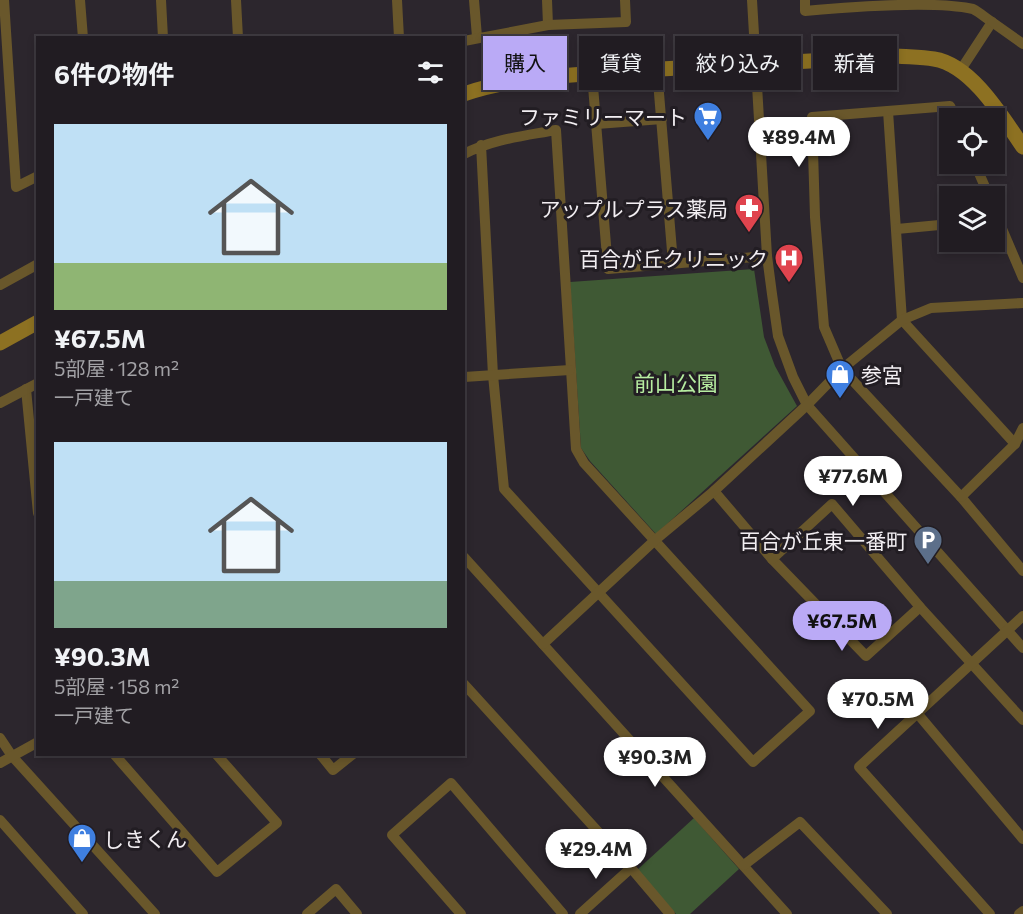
<!DOCTYPE html>
<html lang="ja">
<head>
<meta charset="utf-8">
<style>
	:root { --surface:#211c22; --page:#2d292f; --text:#f1f3f6; --muted:#a2a1a5; --line:#3e3a40; --accent:#baaaf6 }
	body { margin:0; font-family:Commissioner,"Noto Sans JP",sans-serif; background:var(--page); color:var(--text); height:100vh; display:flex; flex-direction:column; font-size:22px; white-space:nowrap }
	* { box-sizing:border-box; margin:0 }
	p { font-size:20px; color:var(--muted) }
	.icon { flex:none; width:33px; height:33px; fill:none; stroke:currentColor; stroke-width:2; stroke-linecap:round; stroke-linejoin:round }
	.map { position:relative; flex:1; overflow:hidden }
	.sheet { position:absolute; left:36px; top:36px; width:429px; height:720px; display:flex; flex-direction:column; background:var(--surface); border-radius:0px; box-shadow:0 3px 9px #0003,0 0 0 2px var(--line) }
	.sheet>* { flex:none }
	.hud { position:absolute; left:483px; top:36px; width:450px; height:54px; display:flex; gap:12px }
	.tools { position:absolute; left:939px; top:108px; display:grid; gap:12px }
	.tools a { display:grid; place-items:center; width:66px; height:66px; border-radius:0px; background:var(--surface); box-shadow:0 3px 9px #0003,0 0 0 2px var(--line); font-size:30px }
	.price { position:absolute; translate:-50% -51px; padding:0 14px; border-radius:21px; background:#fff; color:#222; font-size:20px; line-height:39px; filter:drop-shadow(0 2px 3px #0008) }
	.price::after { content:''; position:absolute; left:50%; top:36px; width:18px; height:14px; margin-left:-9px; background:inherit; clip-path:polygon(0 0,100% 0,50% 100%) }
	.price.on { background:var(--accent); color:#111 }
	ul { padding:0; list-style:none }
	li { display:grid; align-content:center; gap:12px; height:318px; padding:0 18px }
	li span { display:grid; place-items:center; height:186px; border-radius:0px; color:#555 }
	li>.icon { margin-inline-start:auto }
	span .icon { width:108px; height:108px; fill:#fffc; stroke-width:1 }
	li b { font-size:26px }
	h2 { display:flex; justify-content:space-between; align-items:center; height:72px; padding:0 18px; font-size:26px }
	.tag { padding:0 21px; border-radius:0px; background:var(--surface); box-shadow:0 3px 9px #0003,0 0 0 2px var(--line); font-size:21px; line-height:54px }
	.tag.on { background:var(--accent); color:#111 }
	.map>svg:first-child { display:block }
</style>
</head>
<body>
<div class="map">
<svg width="1023" height="914" viewBox="0 0 1023 914">
	<rect width="100%" height="100%" fill="#2c262d"/>
	<!-- green -->
	<g fill="#3f5934">
		<path d="M754 269 764 337 775 366 797 406 656 534 590 461 581 448 570 282Z"/>
		<path d="M694 818 739 869 690 914H676L637 870Z"/>
	</g>
	<g fill="none" stroke-linecap="round" stroke-linejoin="round">
		<!-- street -->
		<g stroke="#69572b" stroke-width="10">
			<path d="M4 0 16 187 38 176"/>
			<path d="M80 0 83 38"/>
			<path d="M161 0 163 38"/>
			<path d="M236 0 238 38"/>
			<path d="M397 0 399 38"/>
			<path d="M474 0 477 37"/>
			<path d="M547 0 548 25"/>
			<path d="M752 0 767 256 772 294 778 336 793 377 807 405 1023 648"/>
			<path d="M805 0V11C849 7 933 0 973 9 979 12 986 18 992 22L960 71"/>
			<path d="M992 22 1023 44"/>
			<path d="M464 41 548 25 626 22 625 0"/>
			<path d="M657 69 673 263"/>
			<path d="M592 74 608 269 767 256"/>
			<path d="M888 111 902 320 1015 444"/>
			<path d="M956 118 950 106 812 117 815 217 824 327 842 369 961 497 1023 571"/>
			<path d="M597 124 662 119"/>
			<path d="M464 154C493 139 524 136 556 130L576 449 584 463 810 711 753 762 504 489 493 375 481 145"/>
			<path d="M975 164 989 196"/>
			<path d="M994 210 1023 278"/>
			<path d="M897 229 950 224"/>
			<path d="M0 285 38 264"/>
			<path d="M464 377 570 370"/>
			<path d="M26 389 38 513"/>
			<path d="M0 403 38 383"/>
			<path d="M714 491 772 559 866 656 920 607"/>
			<path d="M961 497 1015 444 1023 428"/>
			<path d="M464 557 787 914"/>
			<path d="M772 559 832 504 920 607 1023 720"/>
			<path d="M543 644 654 541 714 491 807 405 842 369 902 320 931 308 1023 303"/>
			<path d="M464 684 631 868 670 914"/>
			<path d="M917 713 1023 839"/>
			<path d="M0 738 12 756 155 914"/>
			<path d="M114 754 217 872 277 823 216 754"/>
			<path d="M320 754 333 770 353 754"/>
			<path d="M0 763 38 742"/>
			<path d="M0 820 83 914"/>
			<path d="M744 865 800 822 887 914"/>
			<path d="M307 914 336 889 357 914"/>
			<path d="M461 914 392 835 451 783 563 914"/>
			<path d="M580 914 631 868"/>
			<path d="M990 914 859 767 1023 616"/>
			<path d="M1019 914 1023 911"/>
		</g>
		<!-- secondary -->
		<g stroke="#8d7122" stroke-width="15">
			<path d="M464 94C508 78 570 75 617 72 710 65 804 62 897 56 909 57 922 57 934 59 972 65 1003 118 1023 147"/>
			<path d="M0 343 38 322"/>
		</g>
	</g>
	<!-- icons -->
	<defs>
		<g id="supermarket-pin" transform="scale(1.5)"><path d="M0 17L-7.5 6A9.5 9.5 0 1 1 7.5 6Z" fill="#3f7fe0" stroke="#221d23"/><path d="M-6-5.5h2.5l.6 2H6L4.5 2H-2.5L-4.4-4H-6ZM-1.5 3.2a1.3 1.3 0 1 0 .1 0ZM3 3.2a1.3 1.3 0 1 0 .1 0Z" fill="#fff"/></g>
		<g id="pharmacy-pin" transform="scale(1.5)"><path d="M0 17L-7.5 6A9.5 9.5 0 1 1 7.5 6Z" fill="#e0444e" stroke="#221d23"/><path d="M-2-6h4v4h4v4h-4v4h-4v-4h-4v-4h4Z" fill="#fff"/></g>
		<g id="hospital-pin" transform="scale(1.5)"><path d="M0 17L-7.5 6A9.5 9.5 0 1 1 7.5 6Z" fill="#e0444e" stroke="#221d23"/><path d="M-5-5h3v3.5h4V-5h3V5h-3V1.5h-4V5h-3Z" fill="#fff"/></g>
		<g id="shop-pin" transform="scale(1.5)"><path d="M0 17L-7.5 6A9.5 9.5 0 1 1 7.5 6Z" fill="#3f7fe0" stroke="#221d23"/><path d="M-5-2.5h2.3a2.7 3.5 0 0 1 5.4 0H5L5.5 6h-11ZM-1.5-2.5h3a1.5 2.3 0 0 0-3 0Z" fill="#fff"/></g>
		<g id="parking-pin" transform="scale(1.5)"><path d="M0 17L-7.5 6A9.5 9.5 0 1 1 7.5 6Z" fill="#5c6f8a" stroke="#221d23"/><path d="M-3.5-5.5H1a3.5 3.5 0 0 1 0 7H-1V5.5H-3.5ZM-1-3.4V-.6H.8a1.4 1.4 0 0 0 0-2.8Z" fill="#fff"/></g>
	</defs>
	<g fill-rule="evenodd">
		<use href="#supermarket-pin" x="708" y="116"/>
		<use href="#pharmacy-pin" x="749" y="208"/>
		<use href="#hospital-pin" x="789" y="258"/>
		<use href="#shop-pin" x="840" y="374"/>
		<use href="#parking-pin" x="928" y="540"/>
		<use href="#shop-pin" x="82" y="838"/>
	</g>
	<g text-anchor="middle" dominant-baseline="central" stroke-width="6" stroke-linejoin="round" paint-order="stroke">
		<!-- poi labels -->
		<g font-size="21" fill="#f2eef2" stroke="#221d23" text-anchor="end">
			<text x="687" y="116">ファミリーマート</text>
			<text x="728" y="208">アップルプラス薬局</text>
			<text x="768" y="258">百合が丘クリニック</text>
			<text x="861" y="374" text-anchor="start">参宮</text>
			<text x="907" y="540">百合が丘東一番町</text>
			<text x="103" y="838" text-anchor="start">しきくん</text>
		</g>
		<!-- park labels -->
		<g font-size="21" fill="#b7eea1" stroke="#221d23">
			<text x="676" y="382">前山公園</text>
		</g>
	</g>
</svg>
<div class="tools">
<a><svg class="icon" aria-label="locate" viewBox="0 0 24 24"><circle cx="12" cy="12" r="6"/><path d="M12 2v4M12 18v4M2 12h4M18 12h4"/></svg></a>
<a><svg class="icon" aria-label="layers" viewBox="0 0 24 24"><path d="M12 4l9 5-9 5-9-5zM3 14l9 5 9-5"/></svg></a>
</div>
<b class="price" style="left:799px;top:168px">¥89.4M</b>
<b class="price" style="left:853px;top:507px">¥77.6M</b>
<b class="price on" style="left:842px;top:652px">¥67.5M</b>
<b class="price" style="left:878px;top:730px">¥70.5M</b>
<b class="price" style="left:655px;top:788px">¥90.3M</b>
<b class="price" style="left:596px;top:880px">¥29.4M</b>
<div class="hud">
<a class="tag on">購入</a>
<a class="tag">賃貸</a>
<a class="tag">絞り込み</a>
<a class="tag">新着</a>
</div>
<section class="sheet">
<h2>6件の物件<svg class="icon" aria-label="filters" viewBox="0 0 24 24"><path d="M4 7h16M4 17h16"/><circle cx="9" cy="7" r="2"/><circle cx="15" cy="17" r="2"/></svg></h2>
<ul>
<li><span style="background:linear-gradient(#bfe0f5 75%,#8fb573 0)"><svg class="icon" aria-label="home" viewBox="0 0 24 24"><path d="M3 11l9-7 9 7M6 9v11h12V9"/></svg></span><div><b>¥67.5M</b><p>5部屋 · 128 m²</p><p>一戸建て</p></div></li>
<li><span style="background:linear-gradient(#bfe0f5 75%,#7fa58c 0)"><svg class="icon" aria-label="home" viewBox="0 0 24 24"><path d="M3 11l9-7 9 7M6 9v11h12V9"/></svg></span><div><b>¥90.3M</b><p>5部屋 · 158 m²</p><p>一戸建て</p></div></li>
</ul>
</section>
</div>
</body>
</html>
